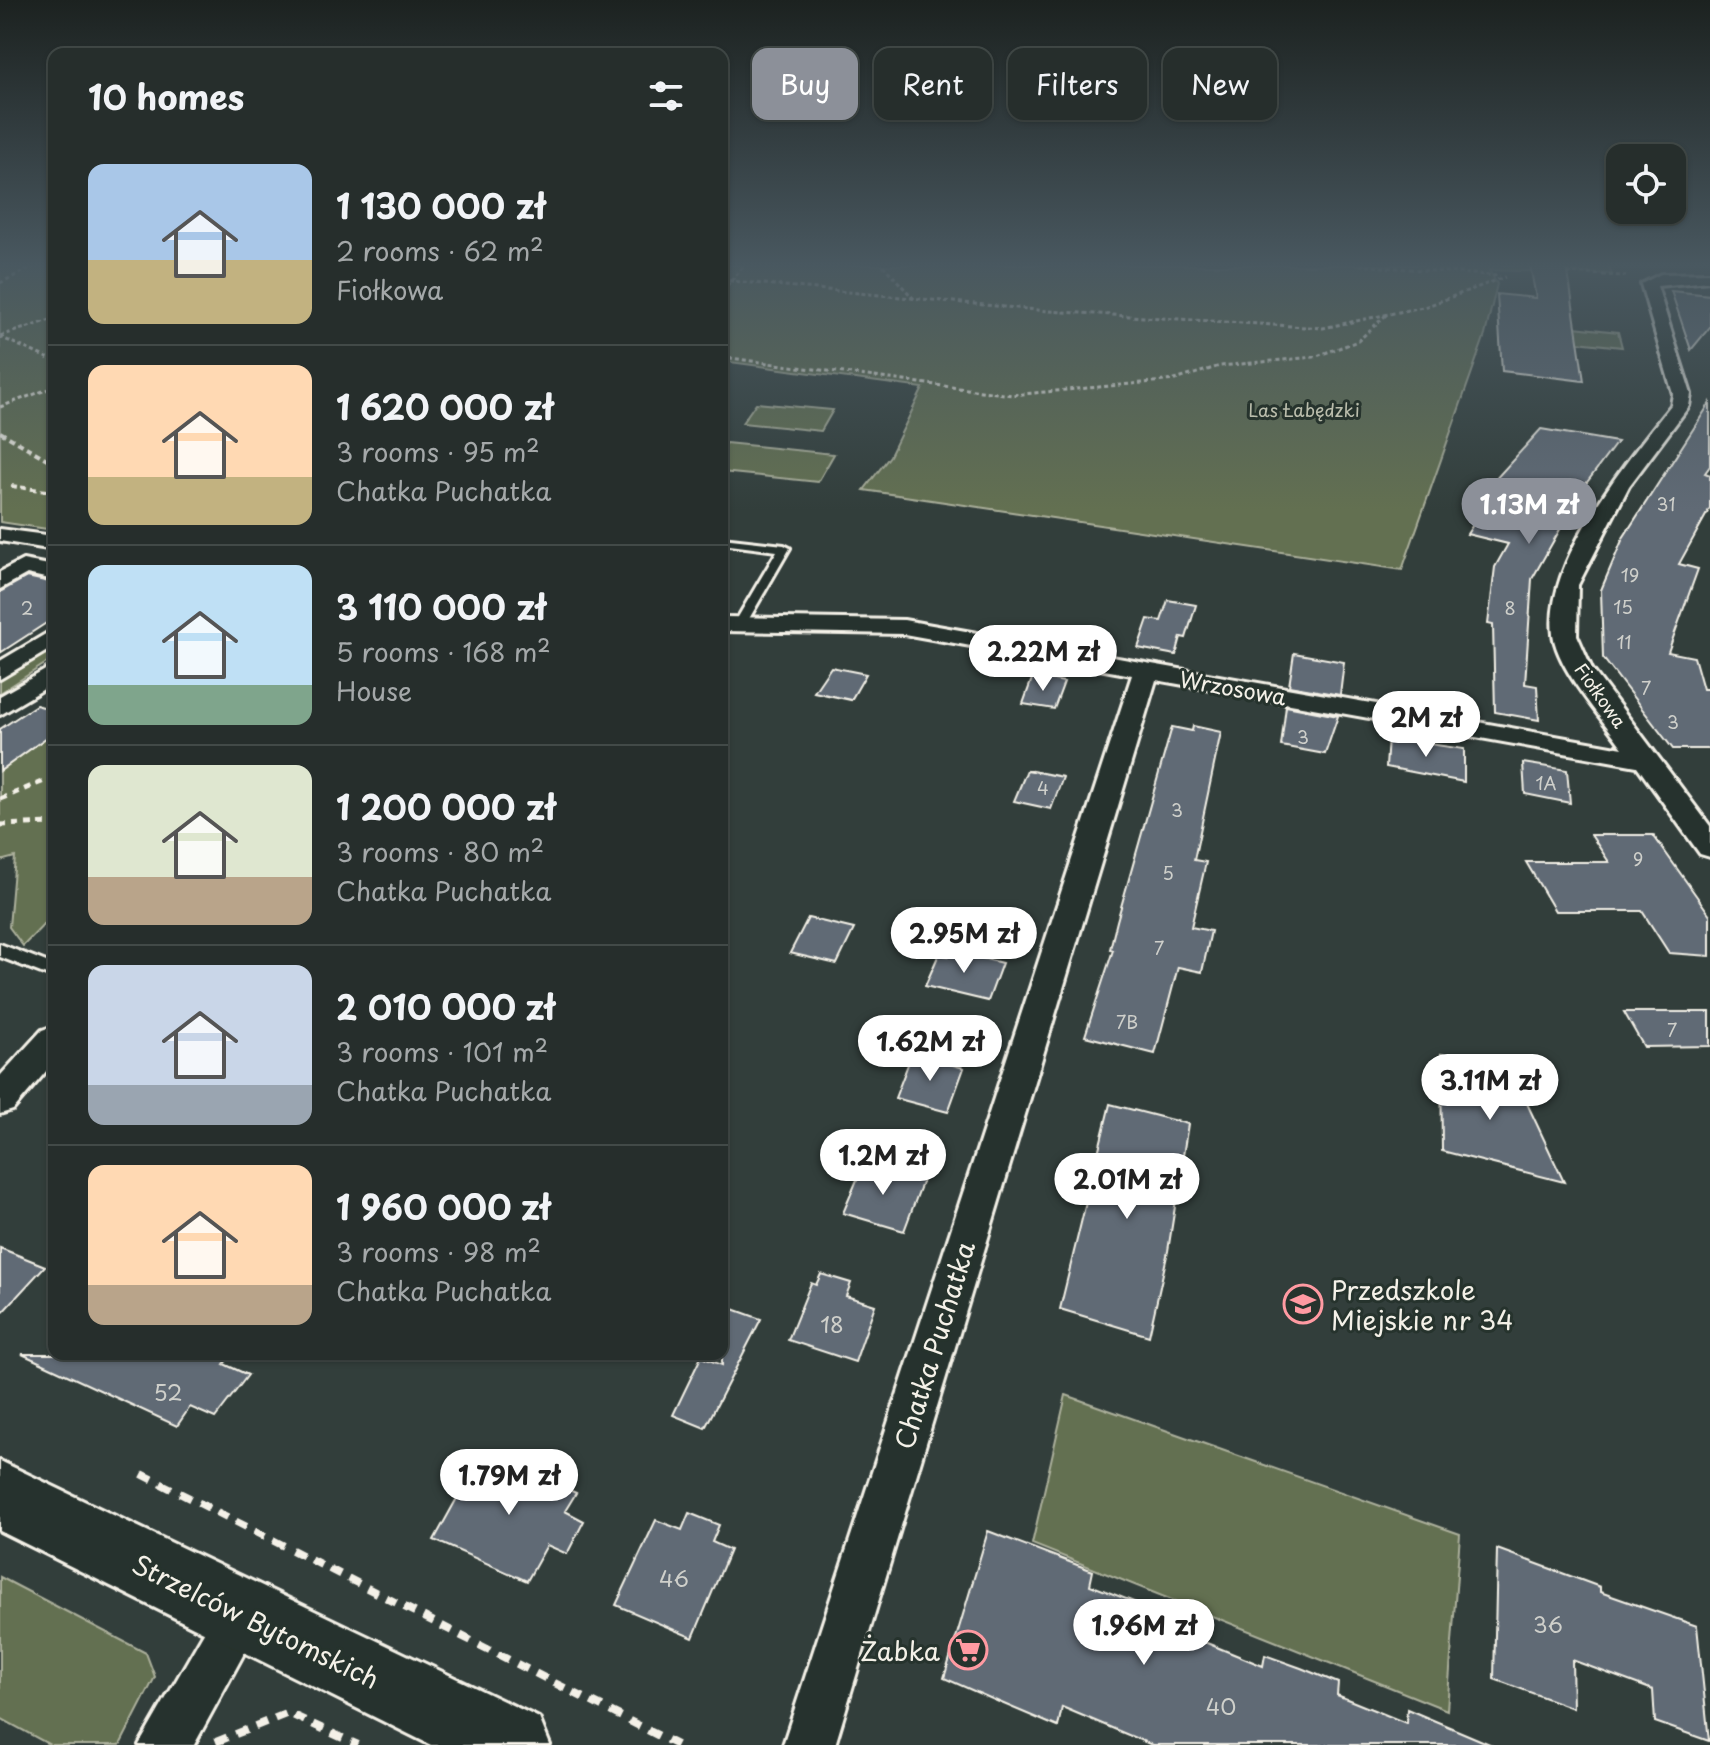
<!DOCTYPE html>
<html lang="en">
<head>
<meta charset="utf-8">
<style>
	:root { --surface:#262e2c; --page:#323a38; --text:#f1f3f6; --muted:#a4a8a9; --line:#424a48; --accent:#8c9099 }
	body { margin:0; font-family:"Playpen Sans",sans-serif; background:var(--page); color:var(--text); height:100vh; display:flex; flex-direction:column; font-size:30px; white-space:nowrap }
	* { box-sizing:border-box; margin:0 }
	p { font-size:26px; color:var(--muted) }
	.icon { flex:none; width:44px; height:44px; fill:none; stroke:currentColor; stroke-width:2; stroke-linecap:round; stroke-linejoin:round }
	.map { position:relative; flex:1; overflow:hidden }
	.side { position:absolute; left:48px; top:48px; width:680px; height:1312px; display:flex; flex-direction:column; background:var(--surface); border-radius:16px; box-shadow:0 2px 6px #0004,0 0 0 2px var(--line) }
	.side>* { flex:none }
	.top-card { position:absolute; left:752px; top:48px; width:760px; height:72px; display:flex; gap:16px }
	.controls { position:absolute; left:1606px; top:144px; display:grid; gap:16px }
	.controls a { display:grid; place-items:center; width:80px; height:80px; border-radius:16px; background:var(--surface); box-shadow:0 2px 6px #0004,0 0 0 2px var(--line); font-size:40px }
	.price { position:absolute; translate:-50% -68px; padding:0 18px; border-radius:28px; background:#fff; color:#222; font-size:26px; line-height:52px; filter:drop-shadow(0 2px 4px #0008) }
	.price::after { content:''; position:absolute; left:50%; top:48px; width:24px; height:18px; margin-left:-12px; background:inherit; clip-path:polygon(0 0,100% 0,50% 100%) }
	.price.on { background:var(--accent); color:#fff }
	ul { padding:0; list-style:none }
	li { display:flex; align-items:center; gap:24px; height:200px; padding:0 40px }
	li+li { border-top:2px solid var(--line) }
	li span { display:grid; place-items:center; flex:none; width:224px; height:160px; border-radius:16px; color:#555 }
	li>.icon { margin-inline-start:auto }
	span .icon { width:96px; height:96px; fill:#fffc; stroke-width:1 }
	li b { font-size:34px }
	h2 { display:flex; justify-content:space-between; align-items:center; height:96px; padding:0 40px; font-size:34px }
	.tag { padding:0 28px; border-radius:16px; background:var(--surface); box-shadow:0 2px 6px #0004,0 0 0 2px var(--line); font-size:28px; line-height:72px }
	.tag.on { background:var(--accent); color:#fff }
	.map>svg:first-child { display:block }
</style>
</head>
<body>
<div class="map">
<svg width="1710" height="1745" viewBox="0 0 1710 1745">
	<rect width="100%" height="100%" fill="#323e3b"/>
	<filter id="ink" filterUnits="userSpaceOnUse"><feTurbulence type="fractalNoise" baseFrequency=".0125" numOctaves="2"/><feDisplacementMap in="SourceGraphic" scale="16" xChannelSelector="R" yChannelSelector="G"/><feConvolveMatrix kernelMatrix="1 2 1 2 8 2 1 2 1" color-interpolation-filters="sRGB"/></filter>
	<g filter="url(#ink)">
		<!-- green -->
		<g fill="#647051" stroke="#acb09c" stroke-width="2">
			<path d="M0 265H54V530L0 522Z"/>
			<path d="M722 265H1608L1612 274 1489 270 1497 284 1485 335 1402 570 864 490 890 456 923 388 722 361Z"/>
			<path d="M1522 321 1618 332 1622 347 1524 336Z"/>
			<path d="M756 403 833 410 821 431 742 423Z"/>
			<path d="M726 443 834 454 818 482 722 472V449Z"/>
			<path d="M54 644V658L0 693V680Z"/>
			<path d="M54 732V914L23 946 9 927 15 857 0 861V771Z"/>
			<path d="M1066 1395 1460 1534 1447 1710 1032 1544Z"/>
			<path d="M0 1577 146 1653 155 1677 120 1745H50L0 1718Z"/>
		</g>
		<!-- building -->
		<g fill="#606b75" stroke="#f4f1e8" stroke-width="2">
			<path d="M1530 265H1567L1584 381 1502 371 1497 294 1536 298Z"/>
			<path d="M1671 291 1710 295V327L1691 350Z"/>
			<path d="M1710 403V466L1705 473 1710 475V508L1679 564 1698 569 1668 652 1694 657 1703 689H1710V749H1673L1603 658 1601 590 1623 538Z"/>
			<path d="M1541 429 1617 442 1585 485 1532 579 1525 684 1537 686 1539 720 1495 712 1493 625 1488 624 1495 567 1508 544 1467 534 1499 484 1493 482Z"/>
			<path d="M27 577 54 583V618L0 653V592Z"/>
			<path d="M1168 600 1196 605 1186 638 1181 637 1176 655 1138 648 1148 619 1161 621Z"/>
			<path d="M1294 653 1344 662 1340 695 1289 686Z"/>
			<path d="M831 667 866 674 851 700 814 692Z"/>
			<path d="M1033 676 1064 682 1054 709 1023 704Z"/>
			<path d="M36 705 54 710V732L0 771V729Z"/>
			<path d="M1286 706 1338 716 1325 754 1281 746Z"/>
			<path d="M1193 726 1221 732 1194 860 1206 862 1191 927 1211 931 1202 972 1178 967 1155 1054 1085 1036 1113 950 1110 949 1117 921 1172 727 1192 731Z"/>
			<path d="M1388 738 1464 749V782L1386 767Z"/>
			<path d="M1523 763 1567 770 1570 803 1525 794Z"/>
			<path d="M1027 770 1063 777 1051 809 1014 801Z"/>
			<path d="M1591 835H1653L1710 915V956L1669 953 1642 911H1555L1526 862H1609Z"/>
			<path d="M808 918 854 929 837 964 790 953Z"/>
			<path d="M949 950 1002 963 988 1001 925 986 939 954 948 956Z"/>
			<path d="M1624 1012H1710V1046L1644 1047Z"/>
			<path d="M912 1054 964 1068 948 1112 895 1098Z"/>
			<path d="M1441 1054 1490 1065 1493 1096 1524 1097 1564 1182 1442 1151Z"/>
			<path d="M1110 1104 1188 1124 1168 1251 1149 1336 1060 1309Z"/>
			<path d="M864 1163 923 1180 904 1231 843 1213Z"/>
			<path d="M0 1248 45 1266 0 1315Z"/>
			<path d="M821 1274 851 1283 846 1296 875 1305 855 1362 788 1340 811 1283 816 1285Z"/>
			<path d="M722 1305 761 1319 705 1428 673 1415 701 1357 722 1365Z"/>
			<path d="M22 1354H232L224 1364 248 1375 215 1418 190 1407 177 1426Z"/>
			<path d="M483 1451 576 1493 565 1511 584 1521 567 1554 547 1545 527 1581 434 1540Z"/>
			<path d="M689 1513 719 1525 712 1542 730 1550 693 1638 616 1605 656 1520 682 1530Z"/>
			<path d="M988 1531 1093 1571 1090 1585 1198 1627 1197 1639 1263 1666 1265 1655 1301 1668 1338 1683 1337 1695 1406 1723 1407 1709 1492 1745H1152L1062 1707 1058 1727 999 1702 944 1678Z"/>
			<path d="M1497 1549 1600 1587V1592L1697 1626 1709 1741 1655 1722 1653 1690 1572 1660 1573 1708 1494 1679Z"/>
		</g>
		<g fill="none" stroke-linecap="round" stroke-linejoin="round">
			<!-- lane casing -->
			<g stroke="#f4f1e8" stroke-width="6">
				<g id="lane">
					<path d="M722 538 784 545 790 548 746 624 740 628 734 624 777 551 722 544Z"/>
					<path d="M0 944 54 965V978L0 957Z"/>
				</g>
			</g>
			<!-- street casing -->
			<g stroke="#f4f1e8" stroke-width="6">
				<g id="street">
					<path d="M1710 273V281L1657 286 1691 394 1689 406 1629 486 1578 585 1577 635 1592 669 1710 826V857L1700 854 1637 766 1156 680 835 1745H783L1132 675 904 634 722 631V617L904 620 1623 748C1602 718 1558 670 1553 634 1544 561 1628 460 1671 405L1673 394 1641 284 1661 274Z"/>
					<path d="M0 529 54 536V550L0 541Z"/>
					<path d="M23 560 54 566V580L27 574 0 589V572Z"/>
					<path d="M54 629V647L0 679V661Z"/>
					<path d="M54 665V683L0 715V696Z"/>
					<path d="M54 1026V1062L13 1110 0 1114V1076L42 1030Z"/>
					<path d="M242 1589 259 1596 266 1613 194 1745H139L225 1596Z"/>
				</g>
			</g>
			<!-- secondary casing -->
			<g stroke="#f4f1e8" stroke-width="6">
				<path id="secondary" d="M0 1461 539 1718 550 1745H431L0 1531Z"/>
			</g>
			<!-- path-far3 -->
			<g stroke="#f4f1e8" stroke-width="3" stroke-dasharray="4 3" stroke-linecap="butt">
				<path d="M883 265 914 299"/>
				<path d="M1360 265 1500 276"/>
				<path d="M1567 273 1626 276"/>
				<path d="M722 280 1048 311 1323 328 1427 306 1505 277"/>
				<path d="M0 283 37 265"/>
				<path d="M722 291 745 265"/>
				<path d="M0 336 54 319"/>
				<path d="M0 337 54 361"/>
				<path d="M722 357 1012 395 1175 380 1220 366 1314 357 1358 341 1386 315"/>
				<path d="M0 407 54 387"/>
				<path d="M0 432 3 434"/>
			</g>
			<!-- path-far2 -->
			<g stroke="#f4f1e8" stroke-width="4" stroke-dasharray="6 4" stroke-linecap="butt">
				<path d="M0 432 54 463"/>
				<path d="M11 486 54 492"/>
			</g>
			<!-- path-far1 -->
			<g stroke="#f4f1e8" stroke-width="5" stroke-dasharray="7 6" stroke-linecap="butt">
				<path d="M0 799 54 777"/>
				<path d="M0 825 54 823"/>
			</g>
			<!-- path -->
			<g stroke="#f4f1e8" stroke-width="8" stroke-dasharray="12 9" stroke-linecap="butt">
				<path d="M142 1474 677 1745"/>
				<path d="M216 1742 288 1713 358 1745"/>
			</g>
			<!-- lane -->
			<use href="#lane" fill="#26332d" fill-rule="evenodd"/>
			<!-- street -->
			<use href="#street" fill="#26332d" fill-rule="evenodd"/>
			<!-- secondary -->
			<use href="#secondary" fill="#26332d" fill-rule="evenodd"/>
		</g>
	</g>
	<!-- sky -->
	<linearGradient id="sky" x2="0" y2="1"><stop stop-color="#1c2220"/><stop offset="0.52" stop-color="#495860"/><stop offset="1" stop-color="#495860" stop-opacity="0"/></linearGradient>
	<rect width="1710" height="510" fill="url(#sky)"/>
	<!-- icons -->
	<defs>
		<g id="school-ring" transform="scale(2)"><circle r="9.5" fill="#26332d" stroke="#ff9aa2" stroke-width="1.5"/><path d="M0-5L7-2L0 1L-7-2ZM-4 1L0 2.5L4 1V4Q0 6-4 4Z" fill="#ff9aa2"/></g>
		<g id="supermarket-ring" transform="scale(2)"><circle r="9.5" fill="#26332d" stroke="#ff9aa2" stroke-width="1.5"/><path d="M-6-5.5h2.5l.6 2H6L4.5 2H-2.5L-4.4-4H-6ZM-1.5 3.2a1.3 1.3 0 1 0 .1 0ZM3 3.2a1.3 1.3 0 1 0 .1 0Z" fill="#ff9aa2"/></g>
	</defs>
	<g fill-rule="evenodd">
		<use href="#school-ring" x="1303" y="1304"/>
		<use href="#supermarket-ring" x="968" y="1650"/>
	</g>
	<g text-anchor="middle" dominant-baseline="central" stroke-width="6" stroke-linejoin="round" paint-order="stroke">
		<!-- far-park labels -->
		<g font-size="18" fill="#babdac" stroke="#26332d">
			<text x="1304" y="409">Las Łabędzki</text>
		</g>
		<!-- number labels -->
		<g font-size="18" fill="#cfd0cb">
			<text x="1666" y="503">31</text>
			<text x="1630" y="574">19</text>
			<text x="1623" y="606">15</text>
			<text x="27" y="607">2</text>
			<text x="1510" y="607">8</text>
			<text x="1624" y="641">11</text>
			<text x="1646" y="687">7</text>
			<text x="1673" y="721">3</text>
			<text x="1303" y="736">3</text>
			<text x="1546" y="782">1A</text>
			<text x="1043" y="787">4</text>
			<text x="1177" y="809">3</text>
			<text x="1638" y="858">9</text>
			<text x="1168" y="872">5</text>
			<text x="1159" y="947">7</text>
			<text x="1127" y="1021">7B</text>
			<text x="1672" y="1029">7</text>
		</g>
		<!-- far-street labels -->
		<g font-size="18" fill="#f4f1e8" stroke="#26332d">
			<text transform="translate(1601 695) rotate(55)">Fiołkowa</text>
		</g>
		<!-- street labels -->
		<g font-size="22" fill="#f4f1e8" stroke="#26332d">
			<text transform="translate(1233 687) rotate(10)">Wrzosowa</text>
		</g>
		<!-- near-number labels -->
		<g font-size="22" fill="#cfd0cb">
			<text x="832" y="1323">18</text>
			<text x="168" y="1391">52</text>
			<text x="674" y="1577">46</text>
			<text x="1548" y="1623">36</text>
			<text x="1221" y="1705">40</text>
		</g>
		<!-- near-poi labels -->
		<g font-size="26" fill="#f4f1e8" stroke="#26332d" text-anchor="start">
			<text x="1331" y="1289">Przedszkole<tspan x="1331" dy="30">Miejskie nr 34</tspan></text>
			<text x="940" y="1650" text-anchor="end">Żabka</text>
		</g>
		<!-- near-street labels -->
		<g font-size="26" fill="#f4f1e8" stroke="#26332d">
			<text transform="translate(934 1345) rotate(-73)">Chatka Puchatka</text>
			<text transform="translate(256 1621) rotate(26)">Strzelców Bytomskich</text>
		</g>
	</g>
</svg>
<div class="controls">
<a><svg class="icon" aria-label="locate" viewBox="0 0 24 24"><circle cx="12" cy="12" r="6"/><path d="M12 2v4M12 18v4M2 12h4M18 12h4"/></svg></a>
</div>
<b class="price on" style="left:1529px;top:546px">1.13M zł</b>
<b class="price" style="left:1043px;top:693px">2.22M zł</b>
<b class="price" style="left:1426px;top:759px">2M zł</b>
<b class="price" style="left:964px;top:975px">2.95M zł</b>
<b class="price" style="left:930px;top:1083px">1.62M zł</b>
<b class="price" style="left:1490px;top:1122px">3.11M zł</b>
<b class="price" style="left:883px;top:1197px">1.2M zł</b>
<b class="price" style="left:1127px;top:1221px">2.01M zł</b>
<b class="price" style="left:509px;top:1517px">1.79M zł</b>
<b class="price" style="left:1144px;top:1667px">1.96M zł</b>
<div class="top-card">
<a class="tag on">Buy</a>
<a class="tag">Rent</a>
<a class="tag">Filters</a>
<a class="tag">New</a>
</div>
<section class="side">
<h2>10 homes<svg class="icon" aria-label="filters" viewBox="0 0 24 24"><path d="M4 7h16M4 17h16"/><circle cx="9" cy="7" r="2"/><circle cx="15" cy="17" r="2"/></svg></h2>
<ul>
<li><span style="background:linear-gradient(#a9c7e8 60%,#c2b280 0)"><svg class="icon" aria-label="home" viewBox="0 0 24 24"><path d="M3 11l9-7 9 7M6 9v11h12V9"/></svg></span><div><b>1 130 000 zł</b><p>2 rooms · 62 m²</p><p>Fiołkowa</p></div></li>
<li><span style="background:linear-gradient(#ffd9b3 70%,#c2b280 0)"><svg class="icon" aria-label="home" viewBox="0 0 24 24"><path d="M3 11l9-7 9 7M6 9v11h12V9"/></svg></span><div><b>1 620 000 zł</b><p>3 rooms · 95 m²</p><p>Chatka Puchatka</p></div></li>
<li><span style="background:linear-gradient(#bfe0f5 75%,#7fa58c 0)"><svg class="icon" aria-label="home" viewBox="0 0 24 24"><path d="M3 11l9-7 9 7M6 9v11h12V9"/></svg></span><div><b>3 110 000 zł</b><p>5 rooms · 168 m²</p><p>House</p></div></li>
<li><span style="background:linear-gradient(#dfe7d0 70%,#b9a48a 0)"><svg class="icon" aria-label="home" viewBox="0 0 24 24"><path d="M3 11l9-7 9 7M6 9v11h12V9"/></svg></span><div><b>1 200 000 zł</b><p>3 rooms · 80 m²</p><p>Chatka Puchatka</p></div></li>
<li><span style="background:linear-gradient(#c9d6e8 75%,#9aa5b1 0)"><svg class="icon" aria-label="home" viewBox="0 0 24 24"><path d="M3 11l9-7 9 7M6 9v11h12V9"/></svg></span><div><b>2 010 000 zł</b><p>3 rooms · 101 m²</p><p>Chatka Puchatka</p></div></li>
<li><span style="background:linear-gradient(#ffd9b3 75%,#b9a48a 0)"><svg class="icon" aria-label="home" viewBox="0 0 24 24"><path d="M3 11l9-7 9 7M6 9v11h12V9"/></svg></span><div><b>1 960 000 zł</b><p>3 rooms · 98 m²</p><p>Chatka Puchatka</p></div></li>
</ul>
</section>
</div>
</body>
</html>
